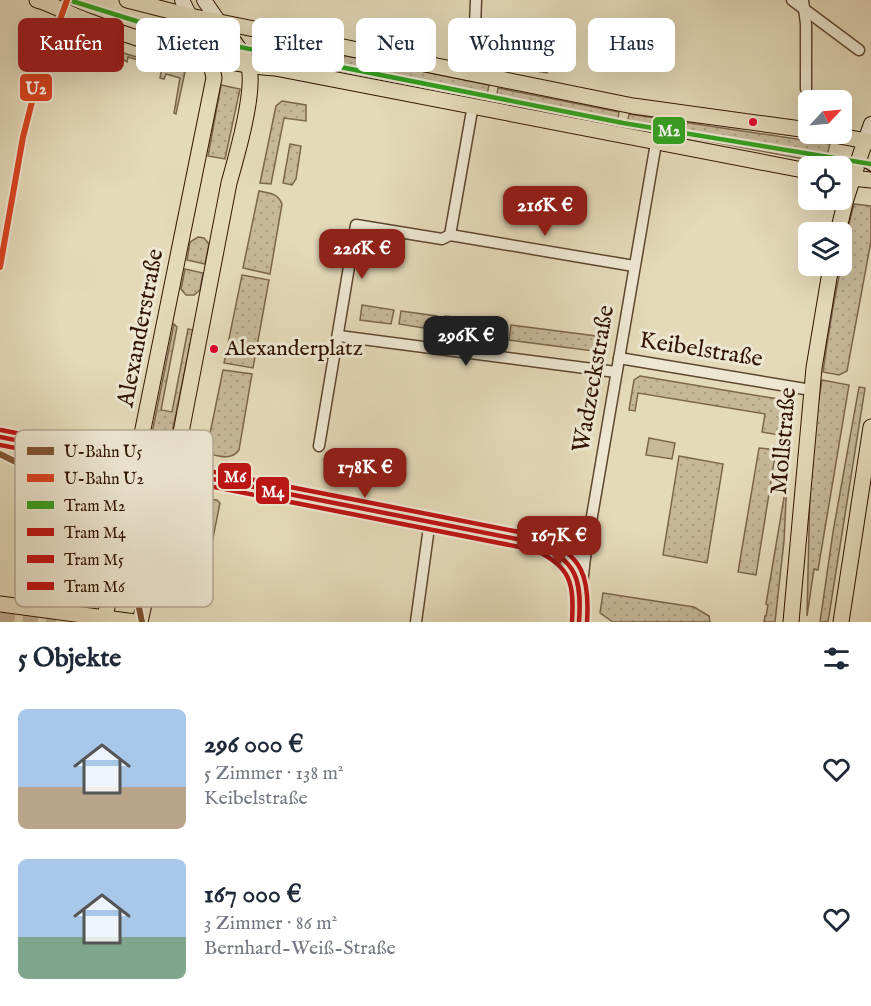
<!DOCTYPE html>
<html lang="de">
<head>
<meta charset="utf-8">
<style>
	:root { --surface:#fff; --page:#f6f6f7; --text:#1f2937; --muted:#747a83; --accent:#8f2418 }
	body { margin:0; font-family:"IM FELL English",serif; background:var(--page); color:var(--text); height:100vh; display:flex; flex-direction:column; font-size:22px; white-space:nowrap }
	* { box-sizing:border-box; margin:0 }
	p { font-size:20px; color:var(--muted) }
	.icon { flex:none; width:33px; height:33px; fill:none; stroke:currentColor; stroke-width:2; stroke-linecap:round; stroke-linejoin:round }
	.map { position:relative; height:622px; overflow:hidden }
	.sheet { display:flex; flex-direction:column; background:var(--surface); flex:1 }
	.sheet>* { flex:none }
	.hud { position:absolute; left:18px; top:18px; width:836px; height:54px; display:flex; gap:12px }
	.needle { width:39px; rotate:64deg }
	.fabs { position:absolute; left:798px; top:90px; display:grid; gap:12px }
	.fabs a { display:grid; place-items:center; width:54px; height:54px; border-radius:9px; background:var(--surface); box-shadow:0 6px 24px #0002; font-size:30px }
	.price { position:absolute; translate:-50% -51px; padding:0 14px; border-radius:12px; background:var(--accent); color:#fff; font-size:20px; line-height:39px; filter:drop-shadow(0 2px 3px #0008) }
	.price::after { content:''; position:absolute; left:50%; top:36px; width:18px; height:14px; margin-left:-9px; background:inherit; clip-path:polygon(0 0,100% 0,50% 100%) }
	.price.current { background:#222; color:#fff }
	ul { padding:0; list-style:none }
	li { display:flex; align-items:center; gap:18px; height:150px; padding:0 18px }
	li span { display:grid; place-items:center; flex:none; width:168px; height:120px; border-radius:9px; color:#555 }
	li>.icon { margin-inline-start:auto }
	span .icon { width:72px; height:72px; fill:#fffc; stroke-width:1 }
	li b { font-size:26px }
	h2 { display:flex; justify-content:space-between; align-items:center; height:72px; padding:0 18px; font-size:26px }
	.pill { padding:0 21px; border-radius:9px; background:var(--surface); box-shadow:0 6px 24px #0002; font-size:21px; line-height:54px }
	.pill.current { background:var(--accent); color:#fff }
	.map>svg:first-child { display:block }
</style>
</head>
<body>
<div class="map">
<svg width="871" height="622" viewBox="0 0 871 622">
	<defs>
		<pattern id="grass-dots" width="8" height="8" patternUnits="userSpaceOnUse" patternTransform="scale(1.5)"><rect width="8" height="8" fill="#c6b899"/><path d="M2 2h.1M6 6h.1" fill="none" stroke="#ab9d82" stroke-width="1.8" stroke-linecap="round"/></pattern>
	</defs>
	<rect width="100%" height="100%" fill="#e4d9b8"/>
	<filter id="stains"><feTurbulence type="fractalNoise" baseFrequency=".00333" numOctaves="4"/><feColorMatrix values="0 0 0 0 .2 0 0 0 0 .09 0 0 0 0 .02 0 0 0 .5 -.17"/></filter>
	<radialGradient id="worn" r=".72"><stop offset=".6" stop-color="#630" stop-opacity="0"/><stop offset="1" stop-color="#630" stop-opacity=".3"/></radialGradient>
	<!-- grass -->
	<g fill="url(#grass-dots)" stroke="#7c664c" stroke-width="1.5">
		<path d="M269 40 489 85 486 99 336 70 311 68 273 61Z"/>
		<path d="M509 49 517 51 520 56 536 59 543 56H549L547 73 506 66Z"/>
		<path d="M114 50 185 72 176 114 174 113 180 78 166 74 164 79 160 78 162 67 128 57 127 62 115 53Z"/>
		<path d="M221 85 240 89 225 159 208 156Z"/>
		<path d="M498 88 619 112 617 124 496 101Z"/>
		<path d="M282 101 306 105V121L284 118 271 184 260 183 276 106Z"/>
		<path d="M629 114 830 144 825 163 627 126Z"/>
		<path d="M290 144 301 146 296 179 292 185 283 183Z"/>
		<path d="M259 191C269 193 278 193 282 204L270 274 243 268Z"/>
		<path d="M854 204 871 206V241L847 371 839 375 823 372C828 336 834 297 842 263 846 243 848 224 854 204Z"/>
		<path d="M198 237 204 238 209 244 205 264 187 260 190 242Z"/>
		<path d="M185 269 203 273 200 290 194 295H186L181 289Z"/>
		<path d="M242 275 269 280 253 368 224 363Z"/>
		<path d="M362 305 394 310 391 324 360 320Z"/>
		<path d="M401 311 437 316 435 330 399 324Z"/>
		<path d="M445 316 469 319 467 334 443 331Z"/>
		<path d="M476 321 504 325 502 339 474 334Z"/>
		<path d="M174 324 177 327 161 410 172 412 188 329 193 330 167 457 148 453Z"/>
		<path d="M511 325 604 337 601 352 509 340Z"/>
		<path d="M223 370 252 374 239 450C231 461 218 456 206 453Z"/>
		<path d="M640 376 778 399 783 405 779 435 762 432 765 414 638 393 635 411 629 410 634 380Z"/>
		<path d="M822 380 849 385 818 570 814 569 807 616 811 446Z"/>
		<path d="M859 387 865 388 828 622H820L833 532Z"/>
		<path d="M759 448 776 450 756 575 738 572Z"/>
		<path d="M679 456 723 464 707 563 663 555Z"/>
		<path d="M787 480 784 541 775 622H764L765 616H766L768 605 766 604Z"/>
		<path d="M197 498 217 500 220 503 200 603 195 605 176 603Z"/>
		<path d="M603 593 694 607 709 616 710 622H613L600 613Z"/>
	</g>
	<!-- garden -->
	<path fill="#c6b899" stroke="#7c664c" stroke-width="1.5" d="M649 438 675 443 672 459 646 455Z"/>
	<g fill="none" stroke-linecap="round" stroke-linejoin="round">
		<!-- primary-tunnel -->
		<path stroke="#c0b293" stroke-width="15" stroke-dasharray="15 8" stroke-linecap="butt" d="M0 616 56 622"/>
		<!-- street casing -->
		<g stroke="#5e462e" stroke-width="13">
			<g id="street">
				<path d="M792 0 859 50"/>
				<path d="M803 0 806 24V89"/>
				<path d="M470 73 474 52 476 0"/>
				<path d="M450 235 473 105"/>
				<path d="M339 336 616 372"/>
				<path d="M619 358 811 390"/>
				<path d="M319 446 356 225 442 239 450 235 634 266"/>
				<path d="M340 509 585 557"/>
				<path d="M416 622 429 527"/>
				<path d="M578 622 585 557 656 143"/>
			</g>
		</g>
		<!-- secondary casing -->
		<g stroke="#311500" stroke-width="16">
			<g id="secondary">
				<path d="M182 0 190 16"/>
				<path d="M204 0 219 22"/>
				<path d="M865 141 871 124"/>
			</g>
		</g>
		<!-- primary casing -->
		<g stroke="#311500" stroke-width="17">
			<g id="primary">
				<path d="M37 0C55 5 70 15 88 21 148 43 211 63 275 68L808 171"/>
				<path d="M127 0 190 16 633 106 808 130"/>
				<path d="M829 134 871 142"/>
				<path d="M842 177 871 180"/>
				<path d="M838 232 846 199 865 141"/>
				<path d="M0 604 135 622"/>
				<path d="M104 622 214 78 210 58 190 16"/>
				<path d="M140 622 173 474 229 183C236 158 257 88 248 64 244 53 227 33 219 22"/>
				<path d="M791 622 814 368 831 266"/>
				<path d="M841 622 871 427"/>
			</g>
		</g>
		<!-- street -->
		<use href="#street" stroke="#ede6d1" stroke-width="10"/>
		<!-- secondary -->
		<use href="#secondary" stroke="#ede6d1" stroke-width="14"/>
		<!-- primary -->
		<use href="#primary" stroke="#e4d9b8" stroke-width="15"/>
		<!-- tram -->
		<path stroke="#311500" stroke-width="1.5" d="M824 155 858 163 871 172"/>
		<!-- tram-1 casing -->
		<g stroke="#ede6d1" stroke-width="9">
			<path id="tram-1" d="M69 0 149 25 209 41 623 123 871 164"/>
		</g>
		<!-- tram-2 casing -->
		<g stroke="#ede6d1" stroke-width="9">
			<path id="tram-2" d="M0 437 537 543C577 561 582 580 579 622"/>
		</g>
		<!-- tram-3 casing -->
		<g stroke="#ede6d1" stroke-width="9">
			<path id="tram-3" d="M0 445 535 550C571 567 574 583 572 621"/>
		</g>
		<!-- tram-4 casing -->
		<g stroke="#ede6d1" stroke-width="9">
			<path id="tram-4" d="M1 430 539 536C583 555 590 577 587 622"/>
		</g>
		<!-- tram-1 -->
		<use href="#tram-1" stroke="#32a11f" stroke-width="4.5"/>
		<!-- tram-2 -->
		<use href="#tram-2" stroke="#be1414" stroke-width="4.5"/>
		<!-- tram-3 -->
		<use href="#tram-3" stroke="#be1414" stroke-width="4.5"/>
		<!-- tram-4 -->
		<use href="#tram-4" stroke="#be1414" stroke-width="4.5"/>
		<!-- metro-1 casing -->
		<g stroke="#ede6d1" stroke-width="10">
			<path id="metro-1" d="M0 454C23 466 48 476 70 491 112 523 133 571 142 622"/>
		</g>
		<!-- metro-2 casing -->
		<g stroke="#ede6d1" stroke-width="10">
			<path id="metro-2" d="M0 267 23 137 34 94 67 0"/>
		</g>
		<!-- metro-1 -->
		<use href="#metro-1" stroke="#7e5330" stroke-width="6"/>
		<!-- metro-2 -->
		<use href="#metro-2" stroke="#da421e" stroke-width="6"/>
	</g>
	<!-- markers -->
	<g fill="#e4002b" stroke="#ede6d1" stroke-width="2">
		<circle cx="753" cy="122" r="5"/>
		<circle cx="214" cy="349" r="5"/>
	</g>
	<g text-anchor="middle" dominant-baseline="central" stroke-width="6" stroke-linejoin="round" paint-order="stroke">
		<!-- bus labels -->
		<g font-size="22" fill="#311500" stroke="#ede6d1" text-anchor="start">
			<text x="225" y="349">Alexanderplatz</text>
		</g>
		<!-- street labels -->
		<g font-size="24" fill="#311500" stroke="#ede6d1">
			<text transform="translate(141 328) rotate(-79)">Alexanderstraße</text>
			<text transform="translate(701 350) rotate(9)">Keibelstraße</text>
			<text transform="translate(594 379) rotate(-80)">Wadzeckstraße</text>
			<text transform="translate(784 441) rotate(-85)">Mollstraße</text>
		</g>
	</g>
	<!-- legend -->
	<rect x="15" y="430" width="198" height="177" rx="9" fill="#ede6d1" stroke="#b5a792" stroke-width="1.5"/>
	<rect x="27" y="447" width="27" height="8" fill="#7e5330"/>
	<rect x="27" y="474" width="27" height="8" fill="#da421e"/>
	<rect x="27" y="501" width="27" height="8" fill="#32a11f"/>
	<rect x="27" y="528" width="27" height="8" fill="#be1414"/>
	<rect x="27" y="555" width="27" height="8" fill="#be1414"/>
	<rect x="27" y="582" width="27" height="8" fill="#be1414"/>
	<g font-size="16" fill="#311500">
		<text x="64" y="457">U-Bahn U5</text>
		<text x="64" y="484">U-Bahn U2</text>
		<text x="64" y="511">Tram M2</text>
		<text x="64" y="538">Tram M4</text>
		<text x="64" y="565">Tram M5</text>
		<text x="64" y="592">Tram M6</text>
	</g>
	<g stroke="#ede6d1" stroke-width="2">
		<rect x="19" y="73" width="34" height="29" rx="6" fill="#da421e"/>
		<rect x="652" y="116" width="34" height="29" rx="6" fill="#32a11f"/>
		<rect x="217" y="462" width="35" height="28" rx="6" fill="#be1414"/>
		<rect x="255" y="476" width="35" height="29" rx="6" fill="#be1414"/>
	</g>
	<g font-size="16" text-anchor="middle" font-weight="bold" fill="#fff">
		<text x="36" y="94">U2</text>
		<text x="669" y="136">M2</text>
		<text x="235" y="482">M6</text>
		<text x="273" y="497">M4</text>
	</g>
	<rect width="100%" height="100%" filter="url(#stains)"/>
	<rect width="100%" height="100%" fill="url(#worn)"/>
</svg>
<div class="fabs">
<a><svg class="needle" viewBox="-14 -14 28 28"><path d="M0-13l5 13h-10z" fill="#e53935"/><path d="M0 13l5-13h-10z" fill="#747a83"/></svg></a>
<a><svg class="icon" aria-label="locate" viewBox="0 0 24 24"><circle cx="12" cy="12" r="6"/><path d="M12 2v4M12 18v4M2 12h4M18 12h4"/></svg></a>
<a><svg class="icon" aria-label="layers" viewBox="0 0 24 24"><path d="M12 4l9 5-9 5-9-5zM3 14l9 5 9-5"/></svg></a>
</div>
<b class="price" style="left:545px;top:237px">216K €</b>
<b class="price" style="left:362px;top:280px">226K €</b>
<b class="price current" style="left:466px;top:367px">296K €</b>
<b class="price" style="left:365px;top:499px">178K €</b>
<b class="price" style="left:559px;top:567px">167K €</b>
<div class="hud">
<a class="pill current">Kaufen</a>
<a class="pill">Mieten</a>
<a class="pill">Filter</a>
<a class="pill">Neu</a>
<a class="pill">Wohnung</a>
<a class="pill">Haus</a>
</div>
</div>
<section class="sheet">
<h2>5 Objekte<svg class="icon" aria-label="filters" viewBox="0 0 24 24"><path d="M4 7h16M4 17h16"/><circle cx="9" cy="7" r="2"/><circle cx="15" cy="17" r="2"/></svg></h2>
<ul>
<li><span style="background:linear-gradient(#a9c7e8 65%,#b9a48a 0)"><svg class="icon" aria-label="home" viewBox="0 0 24 24"><path d="M3 11l9-7 9 7M6 9v11h12V9"/></svg></span><div><b>296 000 €</b><p>5 Zimmer · 138 m²</p><p>Keibelstraße</p></div><svg class="icon" aria-label="heart" viewBox="0 0 24 24"><path d="M12 20l-8-8c-3-5 5-10 8-4 3-6 11-1 8 4z"/></svg></li>
<li><span style="background:linear-gradient(#a9c7e8 65%,#7fa58c 0)"><svg class="icon" aria-label="home" viewBox="0 0 24 24"><path d="M3 11l9-7 9 7M6 9v11h12V9"/></svg></span><div><b>167 000 €</b><p>3 Zimmer · 86 m²</p><p>Bernhard-Weiß-Straße</p></div><svg class="icon" aria-label="heart" viewBox="0 0 24 24"><path d="M12 20l-8-8c-3-5 5-10 8-4 3-6 11-1 8 4z"/></svg></li>
</ul>
</section>
</body>
</html>
